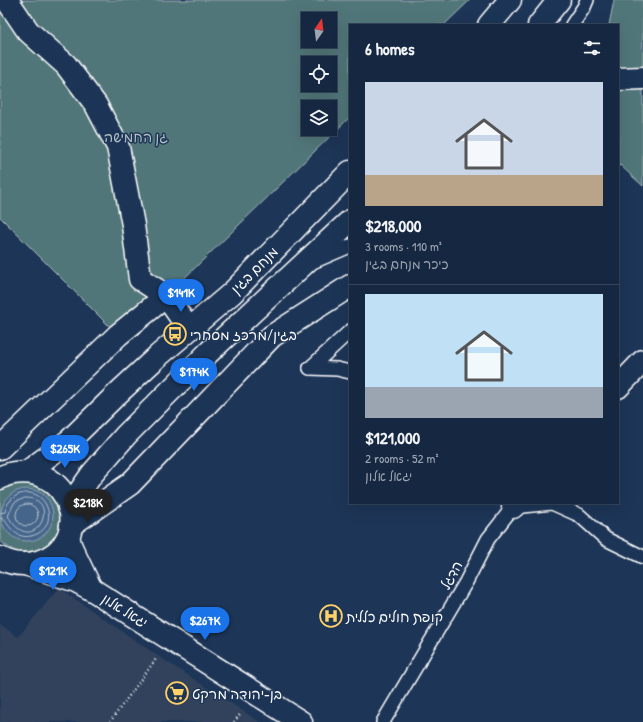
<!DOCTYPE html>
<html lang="en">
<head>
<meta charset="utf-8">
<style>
	:root { --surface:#162841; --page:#23344c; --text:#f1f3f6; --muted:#9ea6b1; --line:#35445a; --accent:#1a73e8 }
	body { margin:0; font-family:"Patrick Hand","Playpen Sans Hebrew",sans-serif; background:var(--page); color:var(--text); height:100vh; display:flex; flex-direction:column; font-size:15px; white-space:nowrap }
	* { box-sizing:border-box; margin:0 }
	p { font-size:13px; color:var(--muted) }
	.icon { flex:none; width:22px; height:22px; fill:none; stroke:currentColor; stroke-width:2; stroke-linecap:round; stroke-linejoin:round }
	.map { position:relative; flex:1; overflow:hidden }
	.details { position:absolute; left:349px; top:24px; width:270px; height:480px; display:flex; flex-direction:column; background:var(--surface); border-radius:0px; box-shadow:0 4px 16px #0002,0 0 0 1px var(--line) }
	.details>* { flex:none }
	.needle { width:26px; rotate:14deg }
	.controls { position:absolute; left:301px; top:12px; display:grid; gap:8px }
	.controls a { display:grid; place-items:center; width:36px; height:36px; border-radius:0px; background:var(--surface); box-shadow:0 4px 16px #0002,0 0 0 1px var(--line); font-size:20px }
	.price { position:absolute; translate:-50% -34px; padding:0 9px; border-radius:14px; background:var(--accent); color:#fff; font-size:13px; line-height:26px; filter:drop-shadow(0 1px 2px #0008) }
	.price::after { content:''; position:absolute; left:50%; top:24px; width:12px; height:9px; margin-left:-6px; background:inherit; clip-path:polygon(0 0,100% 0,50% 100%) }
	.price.on { background:#222; color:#fff }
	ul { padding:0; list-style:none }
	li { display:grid; align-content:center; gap:8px; height:212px; padding:0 16px }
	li+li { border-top:1px solid var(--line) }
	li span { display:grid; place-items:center; height:124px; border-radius:0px; color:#555 }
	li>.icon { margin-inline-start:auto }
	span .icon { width:72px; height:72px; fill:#fffc; stroke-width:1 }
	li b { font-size:17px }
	h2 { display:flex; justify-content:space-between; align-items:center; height:48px; padding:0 16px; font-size:17px }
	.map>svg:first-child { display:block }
</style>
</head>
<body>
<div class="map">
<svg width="643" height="722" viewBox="0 0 643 722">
	<rect width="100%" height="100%" fill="#1d3557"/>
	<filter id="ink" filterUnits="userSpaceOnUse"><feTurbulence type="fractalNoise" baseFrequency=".025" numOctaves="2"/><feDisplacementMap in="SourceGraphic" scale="8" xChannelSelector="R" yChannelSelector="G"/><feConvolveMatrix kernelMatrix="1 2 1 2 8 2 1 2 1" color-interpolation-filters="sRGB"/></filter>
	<g filter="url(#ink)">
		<!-- built -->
		<path fill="#30435c" d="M59 588 158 656 260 722H0V624L18 637Z"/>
		<!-- green -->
		<g fill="#517679" stroke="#a8babc" fill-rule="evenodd">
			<path d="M0 0H470L444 25H350V117L166 296 118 335 0 217ZM308 19H330V41H308ZM308 63H330V85H308ZM308 107H330V129H308Z"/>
			<path d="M614 0H643V186L620 165 618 167V25H609Z"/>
			<path d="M13 482 45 484 63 511C62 517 62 527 59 533 53 547 34 555 19 552 11 550 6 546 0 541V491L3 487Z"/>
		</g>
		<!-- water -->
		<circle fill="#45658a" stroke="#8fa3b9" cx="27" cy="515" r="26"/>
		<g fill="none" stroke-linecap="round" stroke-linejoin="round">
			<!-- shore -->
			<g stroke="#b5c1d0" stroke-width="1">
				<path d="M25 498C64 497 34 561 8 516L14 503Z"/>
				<circle cx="27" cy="515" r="11"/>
				<path d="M0 513 5 512C6 508 7 504 10 501 13 497 17 495 20 494 48 485 62 529 31 536 17 539 11 529 4 519L0 518"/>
			</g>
			<!-- lane casing -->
			<g stroke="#fff" stroke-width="16">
				<g id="lane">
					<path d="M572 25 584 7 587 0"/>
					<path d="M315 261 350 246"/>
					<path d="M310 368 350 331"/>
					<path d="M310 368 337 369 350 372"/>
					<path d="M513 507 552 503 579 515 606 539 643 557"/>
					<path d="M383 722 466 582 488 539 513 507"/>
				</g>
			</g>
			<!-- street casing -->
			<g stroke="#fff" stroke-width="25">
				<g id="street">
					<path d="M7 0 28 31 66 65 96 105 118 147 133 225 140 279 166 296 189 329"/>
					<path d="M618 79 643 78"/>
					<path d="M618 387 643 361"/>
					<path d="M0 448 118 335 166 296"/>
					<path d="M513 507 517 503"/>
					<path d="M71 525 130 484 272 336 350 286"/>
				</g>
			</g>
			<!-- secondary casing -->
			<g stroke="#fff" stroke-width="25">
				<g id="secondary">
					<path d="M489 25 510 0"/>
					<path d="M539 25 559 0"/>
					<path d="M27 472 70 440 117 394 158 356 232 293 350 172"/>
					<path d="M0 478C9 472 25 471 36 474 62 480 79 511 68 537 56 562 24 571 0 558"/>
					<path d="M69 507 92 474 126 435 208 353 350 221"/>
					<path d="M68 537 71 547 91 589"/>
					<path d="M25 564 76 581 91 589 301 722"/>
				</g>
			</g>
			<!-- path -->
			<g stroke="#fff" stroke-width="2.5" stroke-dasharray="1 3" stroke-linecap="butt">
				<path d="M110 722 156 659"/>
				<path d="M234 722 241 713"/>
			</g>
			<!-- lane -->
			<use href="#lane" stroke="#1d3557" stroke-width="13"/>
			<!-- street -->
			<use href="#street" stroke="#1d3557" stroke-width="22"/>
			<!-- secondary -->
			<use href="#secondary" stroke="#1d3557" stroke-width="22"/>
		</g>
	</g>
	<!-- icons -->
	<defs>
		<g id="bus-ring" transform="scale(1.15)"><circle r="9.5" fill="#1d3557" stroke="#ffd166" stroke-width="1.5"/><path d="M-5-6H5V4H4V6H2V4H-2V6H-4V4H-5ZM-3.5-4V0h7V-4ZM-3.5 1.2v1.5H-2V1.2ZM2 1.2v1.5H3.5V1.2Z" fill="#ffd166"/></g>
		<g id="hospital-ring" transform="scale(1.15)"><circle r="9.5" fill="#1d3557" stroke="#ffd166" stroke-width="1.5"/><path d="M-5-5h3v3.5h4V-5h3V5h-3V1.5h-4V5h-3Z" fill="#ffd166"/></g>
		<g id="supermarket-ring" transform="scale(1.15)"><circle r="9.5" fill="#1d3557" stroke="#ffd166" stroke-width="1.5"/><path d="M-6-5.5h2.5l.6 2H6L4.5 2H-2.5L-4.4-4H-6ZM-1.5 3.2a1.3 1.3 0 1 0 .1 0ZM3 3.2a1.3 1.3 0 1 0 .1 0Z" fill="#ffd166"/></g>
	</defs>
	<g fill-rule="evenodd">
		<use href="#bus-ring" x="175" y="334"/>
		<use href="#hospital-ring" x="331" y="616"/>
		<use href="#supermarket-ring" x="177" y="693"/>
	</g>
	<g text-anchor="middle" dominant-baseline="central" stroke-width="3" stroke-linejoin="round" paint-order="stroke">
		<!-- park labels -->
		<g font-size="14" fill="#b1c1c3" stroke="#1d3557">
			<text x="136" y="136">גן החמישה</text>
		</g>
		<!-- street labels -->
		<g font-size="14" fill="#fff" stroke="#1d3557">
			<text transform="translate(254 270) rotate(-45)">מנחם בגין</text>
			<text transform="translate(451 575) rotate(-61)">הדגל</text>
			<text transform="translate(125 610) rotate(32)">יגאל אלון</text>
		</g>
		<!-- poi labels -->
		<g font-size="14" fill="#fff" stroke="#1d3557" text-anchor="start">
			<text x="190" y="334">בגין/מרכז מסחרי</text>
			<text x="346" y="616">קופת חולים כללית</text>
			<text x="192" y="693">בן-יהודה מרקט</text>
		</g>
	</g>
</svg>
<div class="controls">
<a><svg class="needle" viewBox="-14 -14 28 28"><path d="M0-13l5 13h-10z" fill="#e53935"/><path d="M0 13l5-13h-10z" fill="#9ea6b1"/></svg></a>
<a><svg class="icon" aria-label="locate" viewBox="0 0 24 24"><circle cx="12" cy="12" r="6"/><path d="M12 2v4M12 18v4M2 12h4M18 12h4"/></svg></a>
<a><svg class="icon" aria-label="layers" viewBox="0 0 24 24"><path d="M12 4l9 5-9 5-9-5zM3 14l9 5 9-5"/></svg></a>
</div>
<b class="price" style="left:181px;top:313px">$141K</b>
<b class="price" style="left:194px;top:392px">$174K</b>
<b class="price" style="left:65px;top:469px">$265K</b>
<b class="price on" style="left:88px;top:523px">$218K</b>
<b class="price" style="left:53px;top:591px">$121K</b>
<b class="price" style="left:205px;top:641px">$267K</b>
<section class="details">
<h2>6 homes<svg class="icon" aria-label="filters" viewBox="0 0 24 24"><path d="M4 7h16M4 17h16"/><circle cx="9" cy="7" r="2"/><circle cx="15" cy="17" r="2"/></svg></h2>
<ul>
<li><span style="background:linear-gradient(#c9d6e8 75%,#b9a48a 0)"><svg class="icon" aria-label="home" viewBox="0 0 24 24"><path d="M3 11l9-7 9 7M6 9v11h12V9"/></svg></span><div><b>$218,000</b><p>3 rooms · 110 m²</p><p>כיכר מנחם בגין</p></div></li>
<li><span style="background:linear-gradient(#bfe0f5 75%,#9aa5b1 0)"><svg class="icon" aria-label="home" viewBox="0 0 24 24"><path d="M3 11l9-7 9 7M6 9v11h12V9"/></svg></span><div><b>$121,000</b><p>2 rooms · 52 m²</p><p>יגאל אלון</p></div></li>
</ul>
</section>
</div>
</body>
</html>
